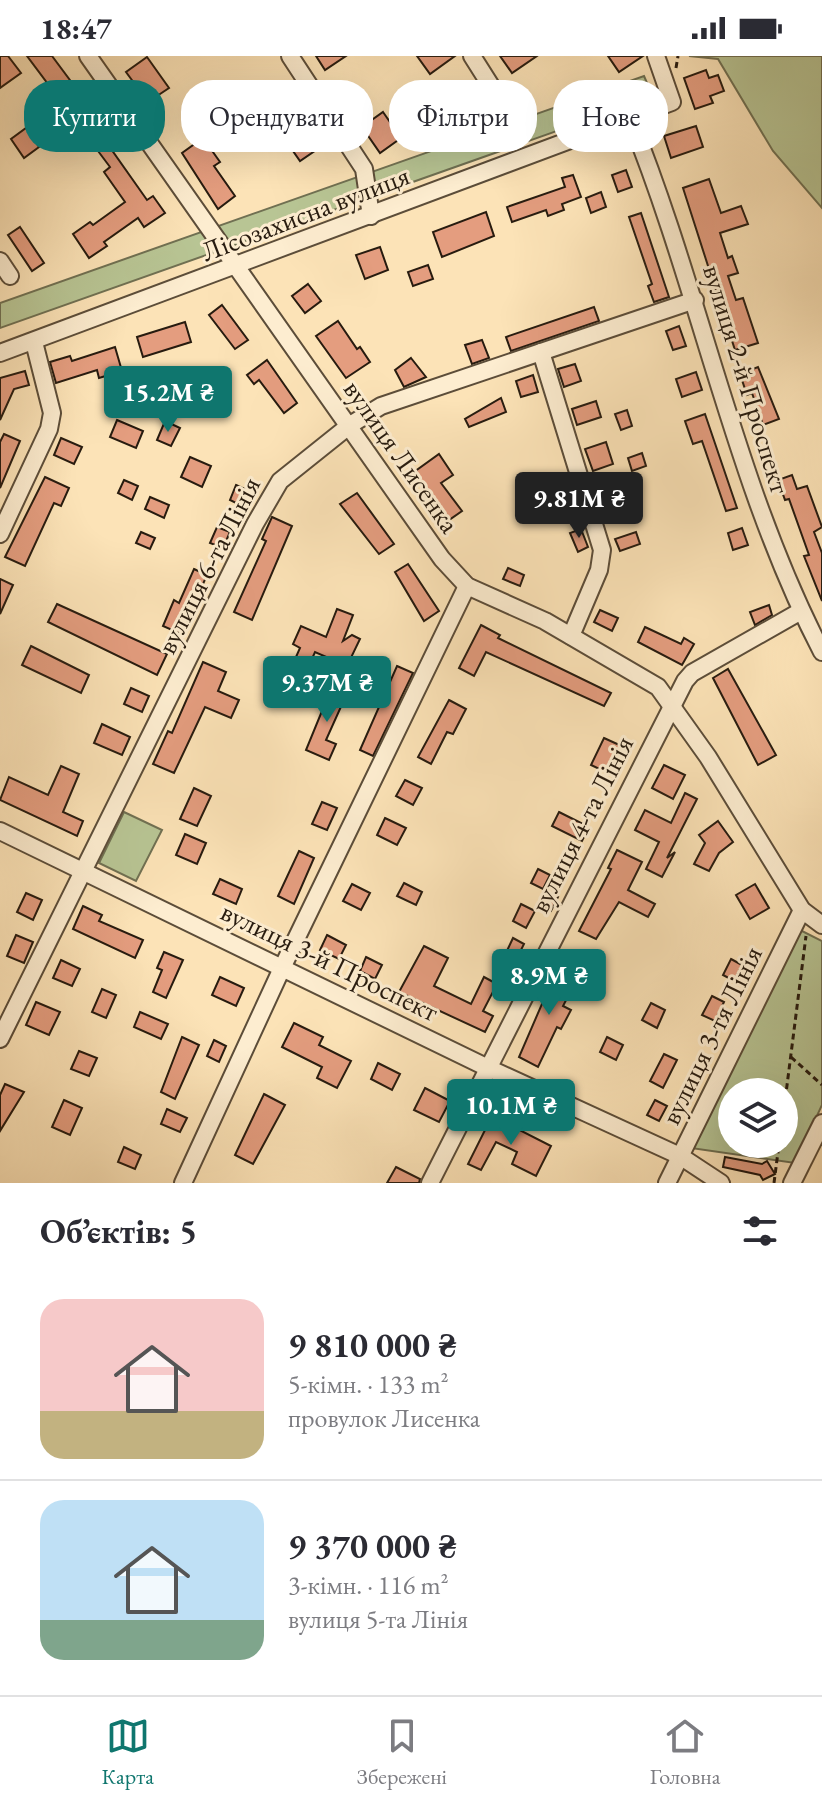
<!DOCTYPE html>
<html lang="uk">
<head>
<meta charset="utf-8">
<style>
	:root { --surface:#fff; --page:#f7f7f7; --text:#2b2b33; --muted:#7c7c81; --line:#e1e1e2; --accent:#0f766e }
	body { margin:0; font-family:"EB Garamond",serif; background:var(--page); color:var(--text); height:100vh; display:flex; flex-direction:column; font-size:30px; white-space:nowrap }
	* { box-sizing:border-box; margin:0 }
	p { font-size:26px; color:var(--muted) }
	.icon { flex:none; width:44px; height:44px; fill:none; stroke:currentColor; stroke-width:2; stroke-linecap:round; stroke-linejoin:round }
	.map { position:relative; height:1127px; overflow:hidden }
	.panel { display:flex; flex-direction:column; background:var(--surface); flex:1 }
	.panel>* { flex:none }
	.banner { position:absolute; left:24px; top:24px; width:774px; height:72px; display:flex; gap:16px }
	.controls { position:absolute; left:718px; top:1022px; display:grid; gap:16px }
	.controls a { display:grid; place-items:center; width:80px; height:80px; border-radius:50%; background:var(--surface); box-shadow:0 8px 32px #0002; font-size:40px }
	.price { position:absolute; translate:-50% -68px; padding:0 18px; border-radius:8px; background:var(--accent); color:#fff; font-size:26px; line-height:52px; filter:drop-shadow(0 2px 4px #0008) }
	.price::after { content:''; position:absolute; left:50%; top:48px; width:24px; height:18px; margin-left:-12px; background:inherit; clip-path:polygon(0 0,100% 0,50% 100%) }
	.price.active { background:#222; color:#fff }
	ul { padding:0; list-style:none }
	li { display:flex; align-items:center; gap:24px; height:200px; padding:0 40px }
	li+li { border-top:2px solid var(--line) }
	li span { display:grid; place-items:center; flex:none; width:224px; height:160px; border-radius:24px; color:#555 }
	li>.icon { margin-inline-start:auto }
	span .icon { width:96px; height:96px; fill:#fffc; stroke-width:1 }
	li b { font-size:34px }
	h2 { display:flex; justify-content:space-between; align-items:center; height:96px; padding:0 40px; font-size:34px }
	.pill { padding:0 28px; border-radius:32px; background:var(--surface); box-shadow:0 8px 32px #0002; font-size:28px; line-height:72px }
	.pill.active { background:var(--accent); color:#fff }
	.status { display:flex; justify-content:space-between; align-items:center; height:56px; padding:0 40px; background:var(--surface); direction:ltr }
	.status svg { height:22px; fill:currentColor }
	.dock { display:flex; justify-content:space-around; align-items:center; height:112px; border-top:2px solid var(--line); background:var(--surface); font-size:22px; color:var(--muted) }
	.dock a { display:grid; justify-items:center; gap:4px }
	.dock .active { color:var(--accent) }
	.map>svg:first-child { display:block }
</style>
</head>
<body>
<div class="status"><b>18:47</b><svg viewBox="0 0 49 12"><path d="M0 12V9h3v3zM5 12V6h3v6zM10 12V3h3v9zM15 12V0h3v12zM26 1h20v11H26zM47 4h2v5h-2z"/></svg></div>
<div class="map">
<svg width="822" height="1127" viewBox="0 0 822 1127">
	<rect width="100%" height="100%" fill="#fce3b7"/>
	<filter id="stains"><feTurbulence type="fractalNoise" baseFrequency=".0025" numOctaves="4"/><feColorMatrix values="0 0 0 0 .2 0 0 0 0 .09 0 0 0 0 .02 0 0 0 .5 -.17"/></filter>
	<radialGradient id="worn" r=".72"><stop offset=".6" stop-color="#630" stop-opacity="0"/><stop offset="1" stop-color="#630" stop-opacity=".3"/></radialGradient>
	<!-- green -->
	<g fill="#b8c594" stroke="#707052" stroke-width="2" fill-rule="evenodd">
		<path d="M689 0H822V152L773 95 718 3Z"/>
		<path d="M644 20 653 41 0 272V247Z"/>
		<path d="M124 756 162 774 136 825 99 807Z"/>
		<path d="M798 873 822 885V1049L795 1107 691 1092ZM732 1036H784V1088H732Z"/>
	</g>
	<!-- building -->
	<g fill="#e49d7f" stroke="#271b0f" stroke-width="2">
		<path d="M0 0H8L21 17 0 32Z"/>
		<path d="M27 0H52L116 86 109 90 147 144 153 140 165 157 144 171 138 162 104 186 107 190 89 202 73 178 90 166 93 169 125 146 104 116 110 111Z"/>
		<path d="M316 0H346L325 14Z"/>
		<path d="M417 0H455L430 18Z"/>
		<path d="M500 0H537L512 17Z"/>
		<path d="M608 0H643L619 16Z"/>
		<path d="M147 1 169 32 148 46 126 16Z"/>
		<path d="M706 14 709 22 718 19 724 35 710 40 713 47 695 53 684 22Z"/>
		<path d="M277 33 289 50 269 64 257 47Z"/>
		<path d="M383 56 401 82 380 97 362 71Z"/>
		<path d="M306 67 322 90 300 105 284 82Z"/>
		<path d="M696 70 703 91 671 102 664 80Z"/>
		<path d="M26 72 39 91 24 102 11 83Z"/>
		<path d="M203 82 220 106 214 110 235 140 218 153 182 97Z"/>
		<path d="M626 114 632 131 618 136 612 119Z"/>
		<path d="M573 119 581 141 562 148 564 154 548 160 546 154 512 166 507 151 565 131 562 122Z"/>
		<path d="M709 123 721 157 741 150 748 168 720 177 728 202 732 200 738 217 728 220 736 244 743 242 758 287 735 294 683 132Z"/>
		<path d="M601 136 606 151 591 157 586 142Z"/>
		<path d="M486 156 494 180 442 201 433 176Z"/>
		<path d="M641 157 669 241 654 246 648 230 652 228 629 161Z"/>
		<path d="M20 171 44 207 32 215 8 179Z"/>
		<path d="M380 191 388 214 365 223 356 199Z"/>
		<path d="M428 209 433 223 413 230 408 216Z"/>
		<path d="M308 228 321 245 305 257 292 240Z"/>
		<path d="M222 249 248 284 235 293 209 259Z"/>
		<path d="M594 251 599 265 511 295 506 281Z"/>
		<path d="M338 265 357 293 360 291 370 306 346 322 316 280Z"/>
		<path d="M185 266 191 286 143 301 137 281Z"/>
		<path d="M679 270 686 290 673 294 666 275Z"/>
		<path d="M482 284 489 302 472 308 465 289Z"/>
		<path d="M115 291 122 315 99 322 97 314 56 327 50 306 70 300 72 305Z"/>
		<path d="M411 302 426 321 404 331 395 314Z"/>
		<path d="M267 304 297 347 284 357 259 324 254 328 247 319Z"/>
		<path d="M575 308 581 325 564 331 558 313Z"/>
		<path d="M758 311 779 363 763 369 752 337 747 339 740 318Z"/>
		<path d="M25 315 29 329 14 333 0 364V322Z"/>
		<path d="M696 316 702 334 682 341 676 323Z"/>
		<path d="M533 319 538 336 521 341 516 325Z"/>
		<path d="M501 342 506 356 469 371 465 363Z"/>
		<path d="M596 345 601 361 577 369 572 353Z"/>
		<path d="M627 354 632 370 621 374 615 358Z"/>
		<path d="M705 358 737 452 726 455 702 385 693 388 685 365Z"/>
		<path d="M117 364 143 375 136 392 110 381Z"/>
		<path d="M165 365 180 372 171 390 157 384Z"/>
		<path d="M4 378 20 385 0 432V386Z"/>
		<path d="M61 382 82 391 74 408 54 399Z"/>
		<path d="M606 386 613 408 593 415 585 393Z"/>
		<path d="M642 397 646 410 632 415 628 402Z"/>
		<path d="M439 398 453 419 441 427 462 455 449 464 414 416Z"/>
		<path d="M190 401 211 410 202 431 181 421Z"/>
		<path d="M792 419 797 433 807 430 822 471 814 476 822 497V545L804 500 809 499 789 443 785 444 778 424Z"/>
		<path d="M45 421 69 432 61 450 54 447 25 510 5 501Z"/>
		<path d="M124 424 138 430 132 444 118 437Z"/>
		<path d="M236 429 249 435 242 450 230 444Z"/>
		<path d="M615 430 622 451 605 456 598 436Z"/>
		<path d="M357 437 394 488 379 498 340 448Z"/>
		<path d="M150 441 169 449 164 462 145 453Z"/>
		<path d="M272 461 292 470 252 564 234 556 266 485 262 483Z"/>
		<path d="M217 471 230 476 223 492 210 487Z"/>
		<path d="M742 472 748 489 733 494 728 477Z"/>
		<path d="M581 473 588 491 578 496 570 477Z"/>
		<path d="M141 476 155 482 150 493 136 487Z"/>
		<path d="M636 476 640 488 620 495 615 483Z"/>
		<path d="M408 508 439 555 424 565 395 516Z"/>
		<path d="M508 512 524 519 520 530 503 523Z"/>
		<path d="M194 513 207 519 181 578 163 570 174 544 179 547Z"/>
		<path d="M0 523 13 529 0 558Z"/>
		<path d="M57 548 167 598 157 619 48 566Z"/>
		<path d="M769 549 772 559 755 569 750 556Z"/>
		<path d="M337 553 353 559 343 585 352 579 360 583 347 610 315 596 299 632 285 626 300 592 293 588 301 570 326 581Z"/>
		<path d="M600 554 618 562 612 575 594 566Z"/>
		<path d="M481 569 500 579 498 582 611 637 604 650 486 596 474 620 459 612Z"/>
		<path d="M645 571 681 588 684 582 694 588 682 609 638 586Z"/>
		<path d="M31 590 89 619 81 637 22 609Z"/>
		<path d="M203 606 226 616 218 635 239 644 231 662 205 651 174 717 153 708 168 675 172 677Z"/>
		<path d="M397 610 413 617 373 700 360 694Z"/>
		<path d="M728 613 776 699 758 709 713 622Z"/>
		<path d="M333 628 348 635 326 684 336 688 329 704 306 694Z"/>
		<path d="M131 632 149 640 142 656 124 648Z"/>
		<path d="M449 644 466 653 453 678 447 676 431 708 418 701Z"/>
		<path d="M102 668 130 681 122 699 94 687Z"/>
		<path d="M604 682 626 692 612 719 591 709Z"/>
		<path d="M664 709 685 719 673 743 652 732Z"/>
		<path d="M61 710 79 718 63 756 83 765 77 780 0 744 9 721 48 739Z"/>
		<path d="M405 724 422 732 413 749 396 740Z"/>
		<path d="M194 732 211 740 197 770 180 763Z"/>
		<path d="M685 737 697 743 667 802 675 796 662 821 646 813 659 786 635 774 645 754 671 767Z"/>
		<path d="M322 746 337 752 327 774 312 768Z"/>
		<path d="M559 756 589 771 582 785 552 770Z"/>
		<path d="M385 762 406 772 397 789 377 779Z"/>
		<path d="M718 765 733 786 719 797 709 815 694 808 705 787 699 779Z"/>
		<path d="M185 778 206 787 197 808 176 799Z"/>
		<path d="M617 794 642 806 628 834 655 848 648 861 619 846 596 883 579 875 611 813 608 812Z"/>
		<path d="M299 795 314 802 294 848 278 840Z"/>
		<path d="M538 813 550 819 543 833 531 827Z"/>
		<path d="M220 823 242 833 236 848 213 838Z"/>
		<path d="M404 827 422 836 416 849 397 840Z"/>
		<path d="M352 828 370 837 361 854 343 845Z"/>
		<path d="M755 828 769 852 750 863 736 839Z"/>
		<path d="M547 835 558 841 551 855 540 849Z"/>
		<path d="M26 837 42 844 33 864 17 856Z"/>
		<path d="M521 848 535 855 526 872 513 865Z"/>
		<path d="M83 850 102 859 99 865 143 884 135 902 73 873Z"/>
		<path d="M16 879 33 886 24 907 7 900Z"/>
		<path d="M327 879 346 889 339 903 320 894Z"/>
		<path d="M513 882 524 888 515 906 504 901Z"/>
		<path d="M424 890 448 902 434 930 471 948 484 921 497 928 483 955 493 960 485 976 399 936Z"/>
		<path d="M164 896 183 904 166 942 153 936 162 914 157 912Z"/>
		<path d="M366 901 382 909 375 923 360 915Z"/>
		<path d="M731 903 742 909 734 925 723 919Z"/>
		<path d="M61 904 80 913 72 930 53 922Z"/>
		<path d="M558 911 578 921 563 950 571 954 561 973 557 971 538 1011 519 1001Z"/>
		<path d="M220 921 244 932 236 950 212 939Z"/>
		<path d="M102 933 116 939 106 962 92 956Z"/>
		<path d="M712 940 724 946 715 965 702 959Z"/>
		<path d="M36 946 60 956 49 979 26 969Z"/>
		<path d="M651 947 665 954 657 972 642 964Z"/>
		<path d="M140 956 168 968 161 983 134 971Z"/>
		<path d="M294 967 323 981 319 989 351 1005 337 1032 317 1022 322 1011 282 991Z"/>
		<path d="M182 981 199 989 175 1043 161 1036Z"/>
		<path d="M607 981 623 989 616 1004 600 996Z"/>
		<path d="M214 984 226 990 219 1006 207 1000Z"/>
		<path d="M79 995 97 1002 89 1020 71 1013Z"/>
		<path d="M664 998 677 1004 663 1032 650 1025Z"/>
		<path d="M378 1007 400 1018 392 1034 371 1023Z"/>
		<path d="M5 1028 24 1036 0 1075V1039Z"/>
		<path d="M425 1032 450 1045 439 1066 414 1054Z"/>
		<path d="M264 1038 285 1049 253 1108 235 1099Z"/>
		<path d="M64 1044 82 1052 70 1079 52 1071Z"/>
		<path d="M655 1044 667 1050 659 1065 647 1059Z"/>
		<path d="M167 1053 187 1062 180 1076 161 1068Z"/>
		<path d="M492 1060 551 1090 536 1120 512 1108 517 1096 496 1086 481 1114 468 1108Z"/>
		<path d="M124 1091 141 1099 135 1113 118 1106Z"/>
		<path d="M725 1101 762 1108 767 1105 775 1118 763 1124 760 1119 723 1111Z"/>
		<path d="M396 1111 420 1123 419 1127H387Z"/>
	</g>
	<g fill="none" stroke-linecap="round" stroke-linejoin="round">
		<!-- minor casing -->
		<g stroke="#5c4d39" stroke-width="20">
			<g id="minor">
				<path d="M88 0 442 503 467 530 545 565 658 631 708 701 802 854 822 869"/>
				<path d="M290 0 364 113 371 160"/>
				<path d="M472 0 503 49"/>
				<path d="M630 62C701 237 735 429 822 596"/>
				<path d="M0 205 10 220"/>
				<path d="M541 296 602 494 599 514 571 580"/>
				<path d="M0 297 672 46 656 0"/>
				<path d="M0 478 49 373 52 357 34 286"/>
				<path d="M0 775 486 1011 680 1100 721 1127"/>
				<path d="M0 983 255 468 280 425 350 369 381 350 695 244"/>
				<path d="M183 1127 283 910 467 530"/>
				<path d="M430 1127 685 625 692 617 801 555"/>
				<path d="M667 1127 802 854"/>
				<path d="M792 1127 822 1067"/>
			</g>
		</g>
		<!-- path -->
		<g stroke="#271b0f" stroke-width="3" stroke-dasharray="6 4" stroke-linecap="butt">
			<path d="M676 12 678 0"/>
			<path d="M791 1001 822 1029"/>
			<path d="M784 1053 806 880"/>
			<path d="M774 1127 779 1088"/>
		</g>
		<!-- minor -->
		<use href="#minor" stroke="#fdedd0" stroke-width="16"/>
	</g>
	<g text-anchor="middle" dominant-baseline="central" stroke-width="6" stroke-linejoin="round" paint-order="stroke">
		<!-- street labels -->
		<g font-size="28" fill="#271b0f" stroke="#fdedd0">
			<text transform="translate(305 157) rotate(-21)">Лісозахисна вулиця</text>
			<text transform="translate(747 323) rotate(73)">вулиця 2-й Проспект</text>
			<text transform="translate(402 400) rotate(55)">вулиця Лисенка</text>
			<text transform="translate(208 509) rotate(-63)">вулиця 6-та Лінія</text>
			<text transform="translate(581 768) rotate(-63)">вулиця 4-та Лінія</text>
			<text transform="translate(330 905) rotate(26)">вулиця 3-й Проспект</text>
			<text transform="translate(711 979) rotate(-64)">вулиця 3-тя Лінія</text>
		</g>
	</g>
	<rect width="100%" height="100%" filter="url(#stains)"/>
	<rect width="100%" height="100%" fill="url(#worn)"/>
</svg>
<div class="controls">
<a><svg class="icon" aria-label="layers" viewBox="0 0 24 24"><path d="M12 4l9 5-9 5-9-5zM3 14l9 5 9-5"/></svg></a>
</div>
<b class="price" style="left:168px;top:378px">15.2M ₴</b>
<b class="price active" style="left:579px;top:484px">9.81M ₴</b>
<b class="price" style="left:327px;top:668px">9.37M ₴</b>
<b class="price" style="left:549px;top:961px">8.9M ₴</b>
<b class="price" style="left:511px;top:1091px">10.1M ₴</b>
<div class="banner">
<a class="pill active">Купити</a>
<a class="pill">Орендувати</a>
<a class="pill">Фільтри</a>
<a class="pill">Нове</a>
</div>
</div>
<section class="panel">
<h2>Об’єктів: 5<svg class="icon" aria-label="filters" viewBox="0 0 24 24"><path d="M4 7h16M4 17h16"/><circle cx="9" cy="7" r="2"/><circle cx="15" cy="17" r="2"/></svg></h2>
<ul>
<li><span style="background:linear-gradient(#f6c9c9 70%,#c2b280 0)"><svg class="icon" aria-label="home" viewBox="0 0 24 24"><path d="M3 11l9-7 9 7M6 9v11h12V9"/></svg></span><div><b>9 810 000 ₴</b><p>5-кімн. · 133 m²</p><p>провулок Лисенка</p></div></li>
<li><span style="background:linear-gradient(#bfe0f5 75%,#7fa58c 0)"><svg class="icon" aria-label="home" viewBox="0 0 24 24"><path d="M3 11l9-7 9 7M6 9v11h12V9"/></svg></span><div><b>9 370 000 ₴</b><p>3-кімн. · 116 m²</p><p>вулиця 5-та Лінія</p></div></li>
</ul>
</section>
<nav class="dock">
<a class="active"><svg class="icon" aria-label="map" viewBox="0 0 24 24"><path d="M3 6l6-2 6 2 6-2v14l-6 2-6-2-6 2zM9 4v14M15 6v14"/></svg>Карта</a>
<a><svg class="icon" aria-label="saved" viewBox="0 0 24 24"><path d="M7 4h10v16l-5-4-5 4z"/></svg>Збережені</a>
<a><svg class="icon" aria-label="home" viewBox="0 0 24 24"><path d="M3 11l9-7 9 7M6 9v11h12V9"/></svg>Головна</a>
</nav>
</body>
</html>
